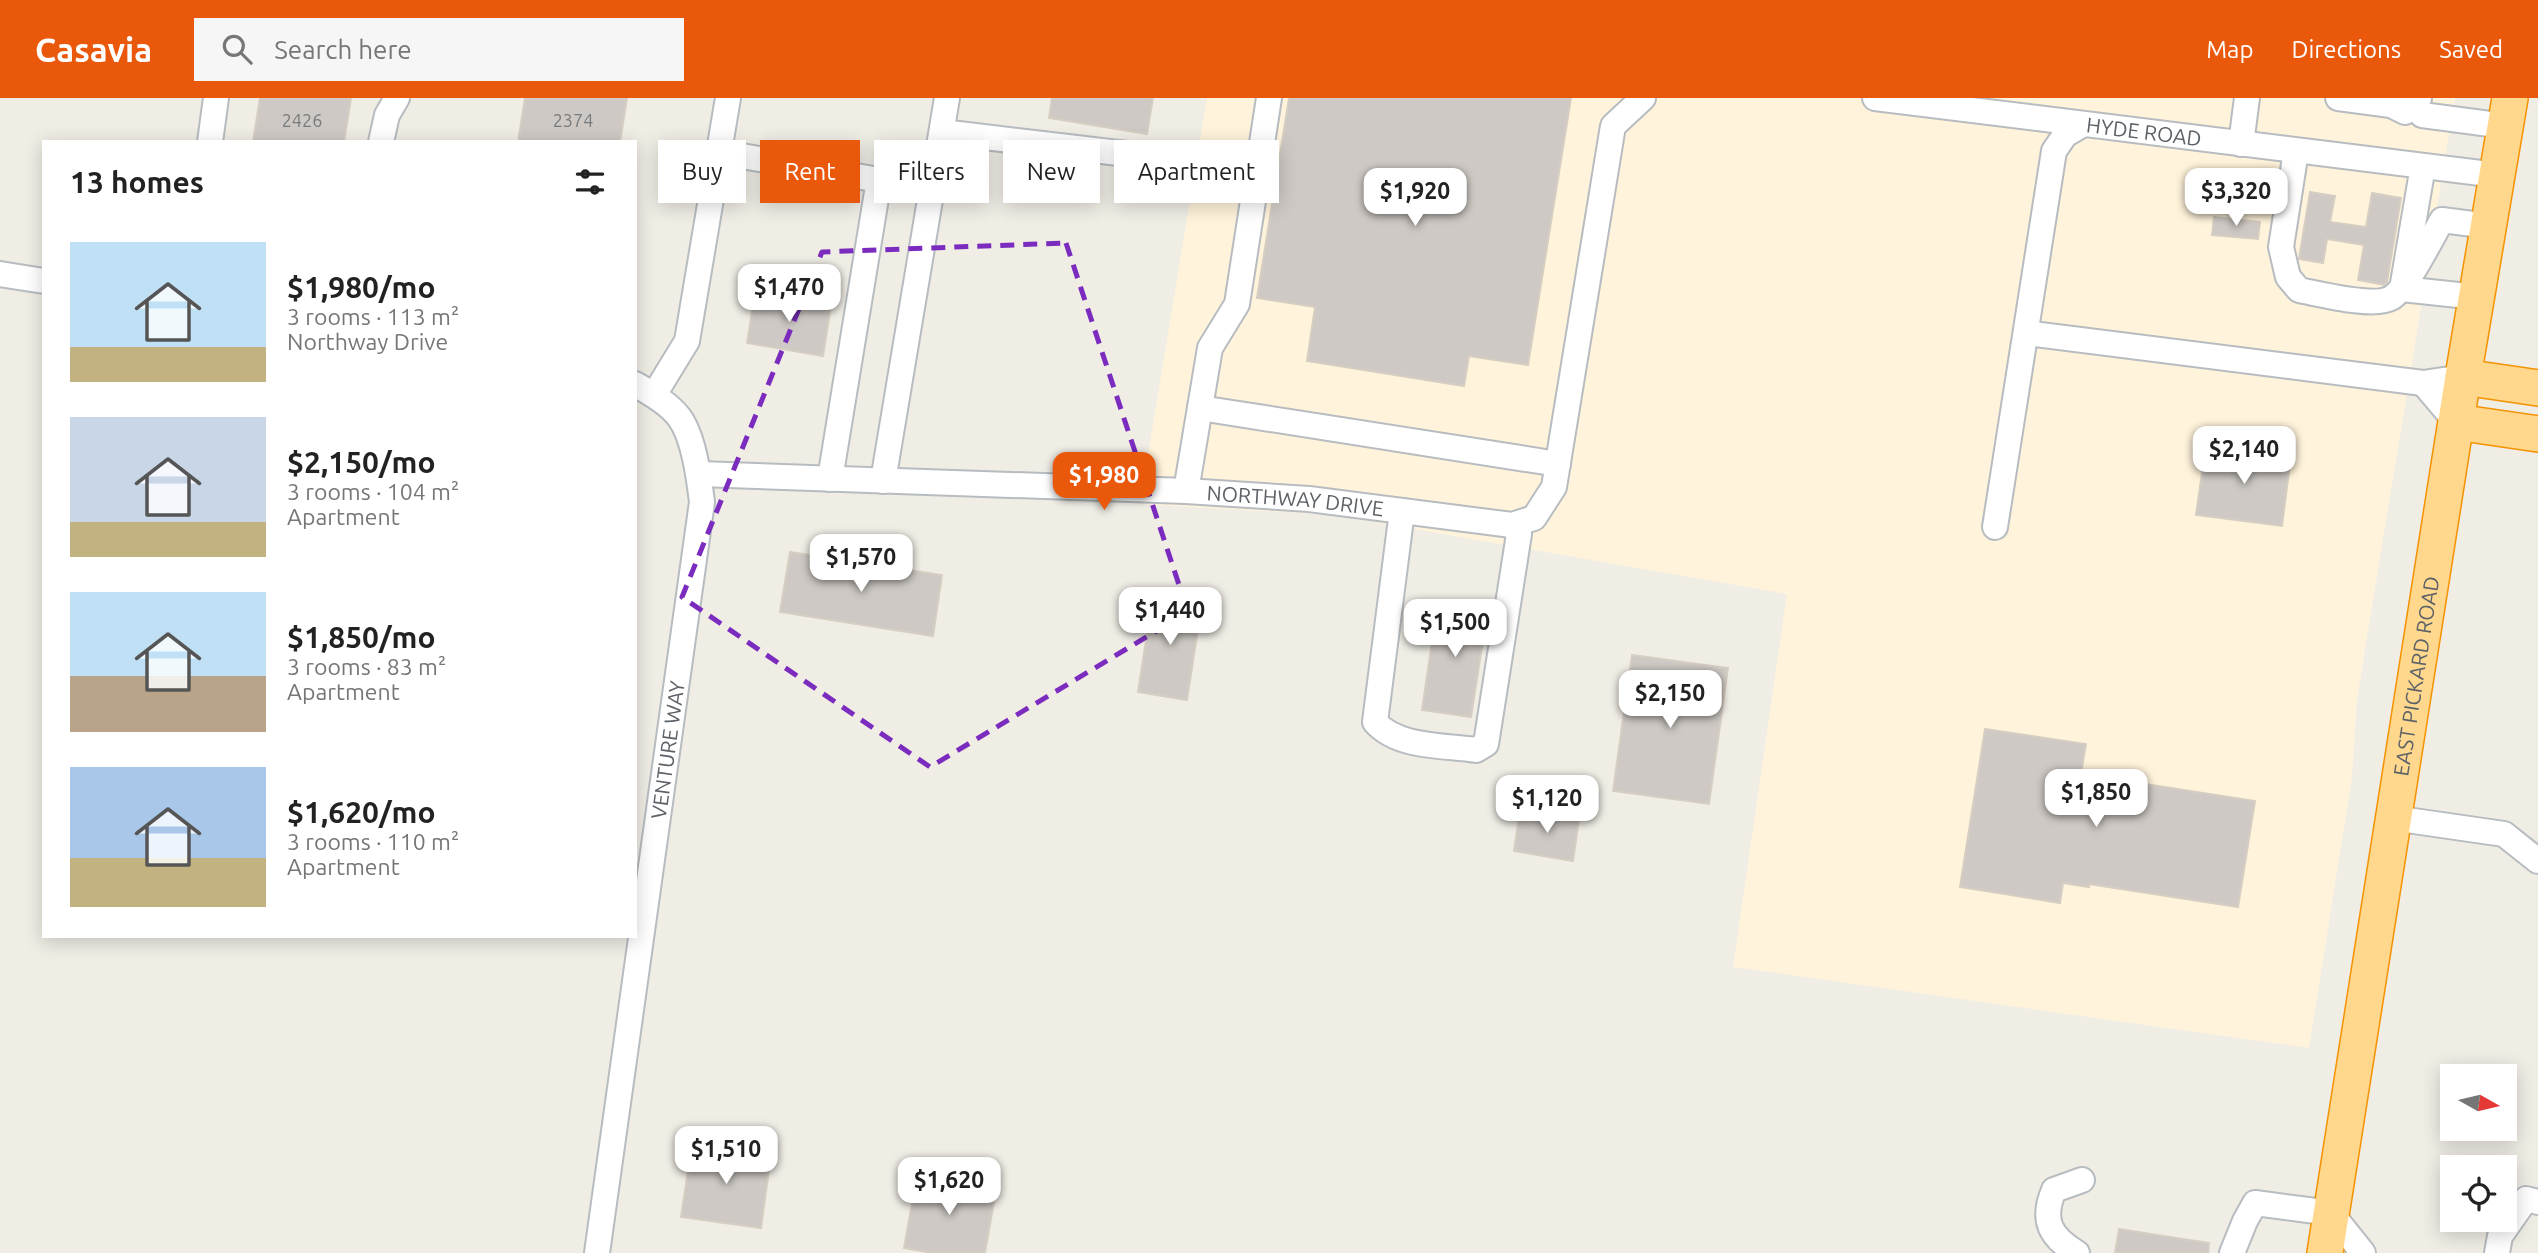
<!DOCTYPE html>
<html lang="en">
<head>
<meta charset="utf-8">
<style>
	:root { --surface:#fff; --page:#f6f6f6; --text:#222; --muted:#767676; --accent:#ea580c }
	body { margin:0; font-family:Ubuntu,sans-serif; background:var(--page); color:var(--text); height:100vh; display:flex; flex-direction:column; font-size:26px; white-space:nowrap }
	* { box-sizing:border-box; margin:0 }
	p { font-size:23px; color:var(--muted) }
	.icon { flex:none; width:38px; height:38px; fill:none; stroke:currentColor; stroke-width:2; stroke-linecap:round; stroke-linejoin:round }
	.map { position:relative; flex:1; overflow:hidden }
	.side { position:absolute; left:42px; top:42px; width:595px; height:798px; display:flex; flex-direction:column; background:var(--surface); border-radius:0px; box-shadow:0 4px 18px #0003 }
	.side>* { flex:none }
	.banner { position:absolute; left:658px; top:42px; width:665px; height:63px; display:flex; gap:14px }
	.needle { width:46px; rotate:98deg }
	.controls { position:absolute; left:2440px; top:966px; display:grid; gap:14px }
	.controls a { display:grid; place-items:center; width:77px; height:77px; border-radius:0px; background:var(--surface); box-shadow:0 4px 18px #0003; font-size:35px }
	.price { position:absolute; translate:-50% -60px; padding:0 16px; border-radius:14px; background:#fff; color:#222; font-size:23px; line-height:46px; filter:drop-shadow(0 2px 4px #0008) }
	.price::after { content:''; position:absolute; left:50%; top:42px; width:21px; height:16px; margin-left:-10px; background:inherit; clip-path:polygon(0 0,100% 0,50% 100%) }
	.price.active { background:var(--accent); color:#fff }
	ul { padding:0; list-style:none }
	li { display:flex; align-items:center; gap:21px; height:175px; padding:0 28px }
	li span { display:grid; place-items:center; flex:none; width:196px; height:140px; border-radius:0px; color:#555 }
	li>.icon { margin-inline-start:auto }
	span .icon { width:84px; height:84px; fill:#fffc; stroke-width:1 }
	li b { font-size:30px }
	h2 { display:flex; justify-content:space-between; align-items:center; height:84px; padding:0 28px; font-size:30px }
	.tag { padding:0 24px; border-radius:0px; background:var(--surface); box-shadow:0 4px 18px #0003; font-size:24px; line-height:63px }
	.tag.active { background:var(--accent); color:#fff }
	header { display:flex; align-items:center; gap:42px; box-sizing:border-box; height:98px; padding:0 35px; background:var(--accent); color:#fff }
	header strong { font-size:33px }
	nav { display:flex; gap:38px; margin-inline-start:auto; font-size:24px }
	.search { width:490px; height:63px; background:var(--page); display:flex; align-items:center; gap:18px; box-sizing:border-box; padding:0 24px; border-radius:0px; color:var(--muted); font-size:26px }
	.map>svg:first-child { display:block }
</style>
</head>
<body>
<header>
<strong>Casavia</strong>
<div class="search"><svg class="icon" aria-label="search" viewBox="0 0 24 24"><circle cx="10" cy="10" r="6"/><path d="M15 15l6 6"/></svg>Search here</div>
<nav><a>Map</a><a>Directions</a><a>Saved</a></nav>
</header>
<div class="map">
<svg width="2538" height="1155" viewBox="0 0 2538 1155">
	<rect width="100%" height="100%" fill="#f0ede5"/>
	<!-- commercial -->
	<path fill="#fff3db" d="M1207 0H2455L2357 601 2352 679 2309 950 1733 869 1787 496 1334 417 1140 406Z"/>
	<!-- building -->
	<g fill="#cec9c4" stroke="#d6cec2" stroke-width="2">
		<path d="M260 0H351L344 44H253Z"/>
		<path d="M525 0H627L620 44H518Z"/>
		<path d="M1052 0H1153L1147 36 1049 20Z"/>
		<path d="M1289 0H1571L1528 267 1469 258 1464 288 1307 263 1315 209 1257 200Z"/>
		<path d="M2310 94 2335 98 2330 124 2366 129 2372 95 2401 100 2387 184 2384 187 2358 182 2364 147 2327 141 2323 165 2299 161Z"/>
		<path d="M2214 119 2260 124 2258 141 2212 137Z"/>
		<path d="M755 195 831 207 823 258 747 245Z"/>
		<path d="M2206 347 2291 358 2282 428 2196 417Z"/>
		<path d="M790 454 942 477 933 538 780 514Z"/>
		<path d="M1153 497 1202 505 1187 602 1138 594Z"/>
		<path d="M1438 503 1488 510 1471 619 1422 612Z"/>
		<path d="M1632 557 1728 570 1709 706 1613 693Z"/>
		<path d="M1985 631 2086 646 2081 676 2255 703 2238 809 2089 786V789L2063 785 2060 805 1960 789Z"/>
		<path d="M1520 712 1579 721 1573 763 1514 753Z"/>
		<path d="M692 1046 771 1057 761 1130 681 1119Z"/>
		<path d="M917 1078 996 1092 985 1155H932L904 1150Z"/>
		<path d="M2119 1131 2209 1145 2208 1155H2115Z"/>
	</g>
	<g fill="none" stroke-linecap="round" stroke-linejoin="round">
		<!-- minor casing -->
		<g stroke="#b7bcc0" stroke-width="28">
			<g id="minor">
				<path id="s1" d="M1875 0 2497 77"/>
				<path d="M2338 0 2391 7 2405 14 2419 0"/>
				<path d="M2422 17 2505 28"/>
				<path d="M942 34 1127 56"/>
				<path d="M210 44 216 0"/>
				<path d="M381 44 387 17 397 0"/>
				<path d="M2241 46 2247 0"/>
				<path d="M2296 53 2281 149 2288 179 2299 192C2320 196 2374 210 2391 200 2406 192 2432 139 2442 122L2488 128"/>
				<path d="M719 54 879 82 830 381"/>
				<path d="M2423 68 2402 191 2477 199"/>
				<path d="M0 176 44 183"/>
				<path d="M2026 235 2423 285"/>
				<path d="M654 297 687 243 728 0"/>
				<path d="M1200 310 1558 366"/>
				<path d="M2456 324 2423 285 2463 279"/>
				<path id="s2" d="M699 376 1186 393 1309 401 1512 427 1534 420 1554 389 1613 28 1643 0"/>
				<path d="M883 383 947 0"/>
				<path d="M1186 393 1210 250 1237 206 1269 0"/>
				<path d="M1402 413 1375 624C1398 650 1443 647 1476 652L1486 646 1519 436 1512 427"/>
				<path d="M1995 429 2054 53 2065 37 2082 27"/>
				<path d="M2393 720 2504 736 2538 763"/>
				<path id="s3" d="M597 1155 702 404C699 380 694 339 679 319 668 305 650 295 635 286"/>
				<path d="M2077 1155C2050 1139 2041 1122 2054 1092L2082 1082"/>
				<path d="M2232 1155 2245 1123 2255 1105 2331 1115 2363 1155"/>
				<path d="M2497 1155 2500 1138 2526 1101 2538 1104"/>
			</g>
		</g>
		<!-- highway casing -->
		<g stroke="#f59200" stroke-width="38">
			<g id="highway">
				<path d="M2463 279 2538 290"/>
				<path d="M2456 324 2538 336"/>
				<path id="s4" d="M2325 1155 2463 279 2510 0"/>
			</g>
		</g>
		<!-- minor -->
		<use href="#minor" stroke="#fff" stroke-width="24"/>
		<!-- highway -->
		<use href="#highway" stroke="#ffd78d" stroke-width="35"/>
	</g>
	<!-- marked area -->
	<path fill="none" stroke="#7b2cbf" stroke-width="5" stroke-dasharray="14 9" stroke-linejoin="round" d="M1066 145 1188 514 930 669 682 499 822 154Z"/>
	<g text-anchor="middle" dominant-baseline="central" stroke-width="7" stroke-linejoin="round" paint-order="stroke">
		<!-- number labels -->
		<g font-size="18" fill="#787c7e">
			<text x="302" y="22">2426</text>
			<text x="573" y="22">2374</text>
		</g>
		<!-- street labels -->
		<g font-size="21" fill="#5c6267" stroke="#fff">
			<text stroke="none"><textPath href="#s1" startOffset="271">HYDE ROAD</textPath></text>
			<text stroke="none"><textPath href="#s2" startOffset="597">NORTHWAY DRIVE</textPath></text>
			<text stroke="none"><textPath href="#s4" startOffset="584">EAST PICKARD ROAD</textPath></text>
			<text stroke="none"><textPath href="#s3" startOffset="508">VENTURE WAY</textPath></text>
		</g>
	</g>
</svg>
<div class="controls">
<a><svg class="needle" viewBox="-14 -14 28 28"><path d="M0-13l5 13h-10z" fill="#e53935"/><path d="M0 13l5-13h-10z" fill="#767676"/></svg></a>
<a><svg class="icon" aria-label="locate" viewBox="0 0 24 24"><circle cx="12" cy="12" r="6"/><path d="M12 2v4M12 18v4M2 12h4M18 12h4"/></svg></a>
</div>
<b class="price" style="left:1415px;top:130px">$1,920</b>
<b class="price" style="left:2236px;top:130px">$3,320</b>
<b class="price" style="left:789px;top:226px">$1,470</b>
<b class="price" style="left:2244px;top:388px">$2,140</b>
<b class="price active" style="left:1104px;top:414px">$1,980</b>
<b class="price" style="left:861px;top:496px">$1,570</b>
<b class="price" style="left:1170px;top:549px">$1,440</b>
<b class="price" style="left:1455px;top:561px">$1,500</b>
<b class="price" style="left:1670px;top:632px">$2,150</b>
<b class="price" style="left:2096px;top:731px">$1,850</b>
<b class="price" style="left:1547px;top:737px">$1,120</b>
<b class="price" style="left:726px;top:1088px">$1,510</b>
<b class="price" style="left:949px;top:1119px">$1,620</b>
<div class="banner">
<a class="tag">Buy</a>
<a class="tag active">Rent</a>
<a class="tag">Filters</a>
<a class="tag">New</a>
<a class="tag">Apartment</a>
</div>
<section class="side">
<h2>13 homes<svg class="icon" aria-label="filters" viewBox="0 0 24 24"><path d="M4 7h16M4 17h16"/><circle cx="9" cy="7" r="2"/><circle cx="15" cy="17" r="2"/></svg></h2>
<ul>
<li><span style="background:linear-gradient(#bfe0f5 75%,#c2b280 0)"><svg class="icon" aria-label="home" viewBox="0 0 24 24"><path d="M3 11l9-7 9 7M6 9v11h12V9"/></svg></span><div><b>$1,980/mo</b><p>3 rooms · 113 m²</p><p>Northway Drive</p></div></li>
<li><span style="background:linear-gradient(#c9d6e8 75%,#c2b280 0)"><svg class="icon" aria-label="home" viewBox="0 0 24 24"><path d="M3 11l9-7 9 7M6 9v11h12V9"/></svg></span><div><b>$2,150/mo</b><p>3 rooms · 104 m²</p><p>Apartment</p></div></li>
<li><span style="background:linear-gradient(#bfe0f5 60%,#b9a48a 0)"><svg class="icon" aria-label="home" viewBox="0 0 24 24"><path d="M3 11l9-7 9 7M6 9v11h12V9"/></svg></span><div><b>$1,850/mo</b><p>3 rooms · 83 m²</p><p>Apartment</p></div></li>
<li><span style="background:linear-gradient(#a9c7e8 65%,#c2b280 0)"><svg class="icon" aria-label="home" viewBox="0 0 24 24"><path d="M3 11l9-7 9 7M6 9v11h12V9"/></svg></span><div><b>$1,620/mo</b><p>3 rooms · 110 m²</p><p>Apartment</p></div></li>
</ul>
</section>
</div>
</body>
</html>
